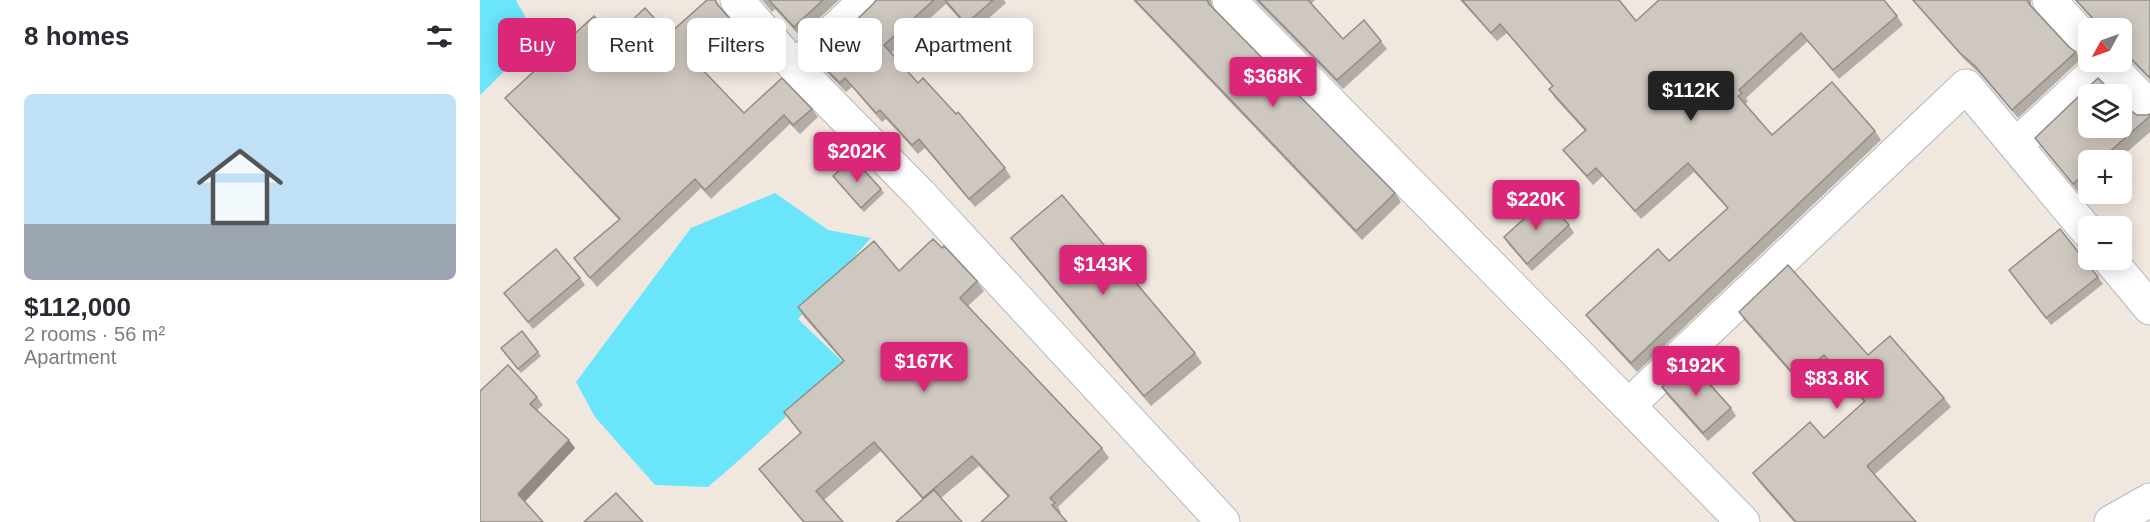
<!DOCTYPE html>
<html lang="en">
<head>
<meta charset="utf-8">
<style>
	:root { --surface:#fff; --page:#f7f7f7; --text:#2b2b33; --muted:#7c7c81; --accent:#db2777 }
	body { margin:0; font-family:Arial,sans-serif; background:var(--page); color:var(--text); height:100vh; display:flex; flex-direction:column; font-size:22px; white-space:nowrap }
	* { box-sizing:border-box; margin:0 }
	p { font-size:20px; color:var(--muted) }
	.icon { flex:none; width:33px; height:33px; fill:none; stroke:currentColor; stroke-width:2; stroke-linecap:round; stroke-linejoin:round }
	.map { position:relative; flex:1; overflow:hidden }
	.panel { display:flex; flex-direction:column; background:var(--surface); width:480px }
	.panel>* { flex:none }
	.guide { position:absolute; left:18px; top:18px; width:570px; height:54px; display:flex; gap:12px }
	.needle { width:39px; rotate:230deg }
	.fabs { position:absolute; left:1598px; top:18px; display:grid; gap:12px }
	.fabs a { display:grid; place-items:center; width:54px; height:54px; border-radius:9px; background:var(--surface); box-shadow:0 3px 15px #0003; font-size:30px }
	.price { position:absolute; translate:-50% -51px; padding:0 14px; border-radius:6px; background:var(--accent); color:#fff; font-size:20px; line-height:39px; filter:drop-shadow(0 2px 3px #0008) }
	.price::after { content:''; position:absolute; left:50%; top:36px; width:18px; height:14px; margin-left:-9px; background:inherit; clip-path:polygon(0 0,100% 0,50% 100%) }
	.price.selected { background:#222; color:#fff }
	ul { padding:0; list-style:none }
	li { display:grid; align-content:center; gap:12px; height:318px; padding:0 24px }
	li span { display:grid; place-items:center; height:186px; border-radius:9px; color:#555 }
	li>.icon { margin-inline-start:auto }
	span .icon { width:108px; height:108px; fill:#fffc; stroke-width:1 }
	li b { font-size:26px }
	h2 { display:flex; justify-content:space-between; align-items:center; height:72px; padding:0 24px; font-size:26px }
	.tag { padding:0 21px; border-radius:9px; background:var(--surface); box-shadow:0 3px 15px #0003; font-size:21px; line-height:54px }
	.tag.selected { background:var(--accent); color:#fff }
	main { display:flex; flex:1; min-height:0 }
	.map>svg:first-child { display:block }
</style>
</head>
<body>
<main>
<section class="panel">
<h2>8 homes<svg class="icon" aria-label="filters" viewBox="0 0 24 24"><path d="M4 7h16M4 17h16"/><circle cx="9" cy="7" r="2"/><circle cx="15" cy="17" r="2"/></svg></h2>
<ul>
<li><span style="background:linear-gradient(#bfe0f5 70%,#9aa5b1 0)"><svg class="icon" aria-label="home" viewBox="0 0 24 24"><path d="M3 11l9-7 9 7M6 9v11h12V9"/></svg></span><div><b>$112,000</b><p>2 rooms · 56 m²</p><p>Apartment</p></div></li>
</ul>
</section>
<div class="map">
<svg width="1670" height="522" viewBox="0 0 1670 522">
	<rect width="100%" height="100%" fill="#f0e7df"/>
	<!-- water -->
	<g fill="#6ae5fa">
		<path d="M0 0H36C40 8 47 17 48 26 51 49 15 80 0 95Z"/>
		<path d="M295 193 348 230 391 238 318 319 364 363C318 404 275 448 228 487L175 485 115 417 96 382 211 228Z"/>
	</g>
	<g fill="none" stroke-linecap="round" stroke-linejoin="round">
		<!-- street casing -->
		<g stroke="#b3b8c2" stroke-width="35">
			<g id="street">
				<path d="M257 0 315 67 440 194 743 522"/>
				<path d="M749 0 1263 522"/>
				<path d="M1569 0 1608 42"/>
				<path d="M1626 62 1670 107"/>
				<path d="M315 67 386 0"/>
				<path d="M1536 145 1626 62"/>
				<path d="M1630 260 1670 308"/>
				<path d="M1149 405 1486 86 1608 232"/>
				<path d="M1631 522 1670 500"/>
			</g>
		</g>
		<!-- street -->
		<use href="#street" stroke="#fff" stroke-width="33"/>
	</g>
	<!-- wall -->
	<g fill="#b2aca5">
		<path d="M227 0H236L241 9 258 28 264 37 225 72 264 113 332 109 338 117 320 134 310 124 231 199 221 188 117 287 94 258 139 220 32 106 25 98 134 37 189 34Z"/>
		<path d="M282 0H359L320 36 295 9 292 12Z"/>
		<path d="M396 0H524L526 3 492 33 466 4 411 53 438 83 525 168 531 177 495 207 445 148 438 154 406 119 402 122 372 87 366 92 342 68 336 59 393 4Z"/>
		<path d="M653 0H731L732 7 915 193 921 202 882 240Z"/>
		<path d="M775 0H835L831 4 863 39 901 41 907 49 863 89Z"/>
		<path d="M980 0H1139L1156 21 1417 16 1423 25 1359 79 1328 41 1266 98 1268 102 1265 104 1292 135 1395 131 1401 140 1157 372 1112 323 1106 315 1189 261 1247 208 1214 172 1161 219 1123 176 1113 185 1090 159 1083 150 1105 131 1075 98 1069 89 1072 86 1027 33 1017 41Z"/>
		<path d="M1432 0H1551V5L1553 8 1589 47 1596 52 1601 59 1538 118 1500 74 1485 60Z"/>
		<path d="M1595 0H1670V80L1641 51V28L1619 26Z"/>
		<path d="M1650 110 1657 115H1667L1670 114V132L1638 160H1608V187L1600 194 1562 147 1555 138Z"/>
		<path d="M353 176 401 189 404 193 384 212Z"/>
		<path d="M1089 225 1094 233 1052 271 1029 245 1024 237Z"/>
		<path d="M531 238 715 353 722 363 671 406 538 248Z"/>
		<path d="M1529 270 1618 277 1623 284 1571 325Z"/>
		<path d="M419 271 497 281 504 291 488 306 622 448 629 458 578 507 581 512 580 514 528 497 499 466 461 498 443 500 401 451 344 500 363 522H323L286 478 279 469 320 433 304 412 363 361 324 317 318 307Z"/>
		<path d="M100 278 105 285 53 329 24 293Z"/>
		<path d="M1259 312 1388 355 1464 398 1471 407 1394 475 1436 522H1314L1279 482 1273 473 1344 438 1384 402 1351 364 1324 388 1265 321Z"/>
		<path d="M58 352 61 356 41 373 24 353Z"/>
		<path d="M1182 387 1251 408 1256 416 1228 441 1187 395Z"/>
		<path d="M0 391 57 397 63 405 57 410 95 448 45 502 0 522Z"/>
	</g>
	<!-- shaded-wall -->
	<path fill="#918c86" d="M89 440 95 448 44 502 38 494Z"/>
	<!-- building -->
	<g fill="#cfc8c0" stroke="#918c86" stroke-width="1.5">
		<path d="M227 0H235L237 4 258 28 218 65 264 113 302 78 332 109 313 125 304 115 225 190 215 179 110 278 94 258 140 219 25 98 114 16 134 37 165 8 189 34Z"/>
		<path d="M289 0H343L314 27Z"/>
		<path d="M396 0H454L404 45 438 83 443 78 476 114 478 112 525 168 489 199 439 139 432 145 400 110 396 113 365 78 360 83 336 59 393 4Z"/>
		<path d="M465 0H513L486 24Z"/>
		<path d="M655 0H727L729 4 915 193 876 231Z"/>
		<path d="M778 0H828L863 39 884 20 901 41 857 80Z"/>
		<path d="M982 0H1139L1156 21 1179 0H1404L1417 16 1353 70 1321 33 1259 90 1262 93 1258 96 1292 135 1352 82 1395 131 1151 363 1106 315 1178 249 1189 261 1248 208 1208 163 1155 211 1116 168 1107 176 1083 150 1106 130 1069 89 1073 86 1020 24 1011 33Z"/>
		<path d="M1433 0H1547L1550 5 1589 47 1596 52 1532 110 1495 66 1480 53Z"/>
		<path d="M1596 0H1670V78L1641 48V28H1620L1616 22Z"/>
		<path d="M1618 78 1634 94H1608V128H1641V101L1650 110 1657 115H1667L1670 114V116L1620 160H1608V171L1593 184 1555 138Z"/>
		<path d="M373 158 401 189 381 208 353 176Z"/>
		<path d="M582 195 715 353 664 396 531 238Z"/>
		<path d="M1066 199 1089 225 1047 264 1024 237Z"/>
		<path d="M1580 229 1618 277 1566 318 1529 270Z"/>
		<path d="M453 239 462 248 464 246 497 281 480 298 622 448 570 498 575 503 572 505 587 522H501L529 496 492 456 443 498 394 442 336 491 363 522H324L279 469 321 433 304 412 364 361 318 307 394 241 419 271Z"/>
		<path d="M76 249 100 278 48 322 24 293Z"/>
		<path d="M1308 265 1388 355 1410 336 1464 398 1387 466 1436 522H1316L1273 473 1330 422 1344 438 1385 401 1344 355 1317 378 1259 312Z"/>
		<path d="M42 331 58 352 38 369 21 348Z"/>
		<path d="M1209 361 1251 408 1223 433 1182 387Z"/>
		<path d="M28 365 57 397 50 404 89 440 38 494 63 522H0V391Z"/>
		<path d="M454 490 482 522H416Z"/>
		<path d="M136 493 163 522H104Z"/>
	</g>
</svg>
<div class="fabs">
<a><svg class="needle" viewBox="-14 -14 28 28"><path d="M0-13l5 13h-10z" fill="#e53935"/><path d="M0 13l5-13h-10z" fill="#7c7c81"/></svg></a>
<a><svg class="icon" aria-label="layers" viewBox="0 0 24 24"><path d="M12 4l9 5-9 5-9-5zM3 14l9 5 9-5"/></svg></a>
<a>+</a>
<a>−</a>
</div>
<b class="price" style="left:793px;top:108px">$368K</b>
<b class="price selected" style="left:1211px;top:122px">$112K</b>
<b class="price" style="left:377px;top:183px">$202K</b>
<b class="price" style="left:1056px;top:231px">$220K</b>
<b class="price" style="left:623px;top:296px">$143K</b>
<b class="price" style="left:444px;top:393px">$167K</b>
<b class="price" style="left:1216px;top:397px">$192K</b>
<b class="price" style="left:1357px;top:410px">$83.8K</b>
<div class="guide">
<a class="tag selected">Buy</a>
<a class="tag">Rent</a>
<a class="tag">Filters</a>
<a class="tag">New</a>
<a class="tag">Apartment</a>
</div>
</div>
</main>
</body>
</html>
